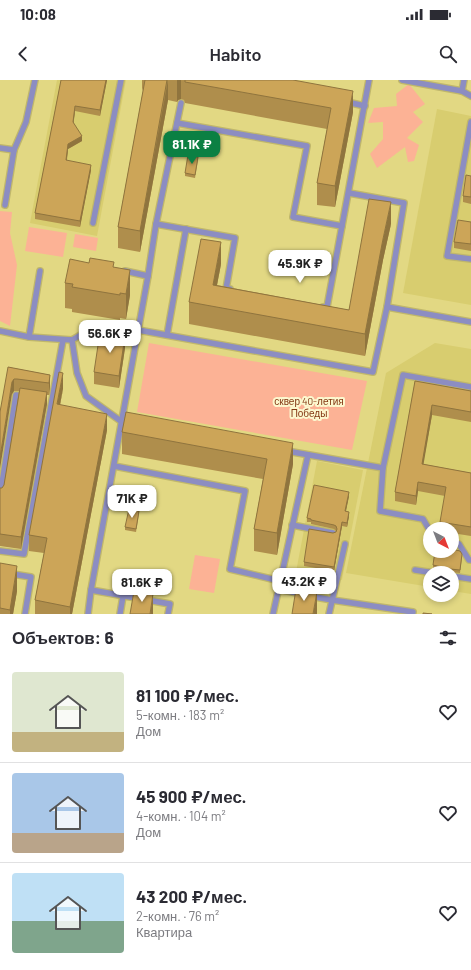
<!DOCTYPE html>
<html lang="ru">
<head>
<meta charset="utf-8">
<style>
	:root { --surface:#fff; --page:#f2f2f3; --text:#2b2b33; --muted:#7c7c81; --line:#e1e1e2; --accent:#0b8043 }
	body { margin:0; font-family:Barlow,sans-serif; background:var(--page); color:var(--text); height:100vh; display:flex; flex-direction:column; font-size:15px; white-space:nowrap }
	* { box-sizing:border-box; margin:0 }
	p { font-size:13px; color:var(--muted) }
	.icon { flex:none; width:22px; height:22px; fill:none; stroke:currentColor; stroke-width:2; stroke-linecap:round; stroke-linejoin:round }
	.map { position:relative; height:534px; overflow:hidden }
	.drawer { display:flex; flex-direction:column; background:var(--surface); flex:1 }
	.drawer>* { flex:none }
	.needle { width:26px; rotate:138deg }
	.controls { position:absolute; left:423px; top:442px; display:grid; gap:8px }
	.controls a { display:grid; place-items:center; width:36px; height:36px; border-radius:50%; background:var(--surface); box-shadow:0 2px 6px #0003; font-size:20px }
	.price { position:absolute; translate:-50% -34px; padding:0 9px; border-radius:8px; background:#fff; color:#222; font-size:13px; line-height:26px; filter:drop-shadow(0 1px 2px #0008) }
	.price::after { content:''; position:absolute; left:50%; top:24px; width:12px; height:9px; margin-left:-6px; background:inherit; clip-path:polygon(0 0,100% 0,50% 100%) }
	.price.selected { background:var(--accent); color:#fff }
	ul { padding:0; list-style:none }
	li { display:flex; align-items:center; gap:12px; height:100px; padding:0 12px }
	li+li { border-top:1px solid var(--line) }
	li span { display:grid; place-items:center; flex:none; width:112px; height:80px; border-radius:4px; color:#555 }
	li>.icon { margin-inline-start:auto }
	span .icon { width:48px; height:48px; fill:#fffc; stroke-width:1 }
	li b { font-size:17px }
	h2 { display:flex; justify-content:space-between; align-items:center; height:48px; padding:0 12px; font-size:17px }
	.status { display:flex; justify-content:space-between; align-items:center; height:28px; padding:0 20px; background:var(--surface); direction:ltr }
	.status svg { height:11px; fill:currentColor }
	header { display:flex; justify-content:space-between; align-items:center; height:52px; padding:0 12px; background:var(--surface); font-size:18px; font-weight:600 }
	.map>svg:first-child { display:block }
</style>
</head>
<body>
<div class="status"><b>10:08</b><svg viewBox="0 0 49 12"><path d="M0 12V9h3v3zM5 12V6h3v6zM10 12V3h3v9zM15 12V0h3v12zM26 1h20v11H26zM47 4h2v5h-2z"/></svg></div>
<header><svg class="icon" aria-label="back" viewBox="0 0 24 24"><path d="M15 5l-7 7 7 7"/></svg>Habito<svg class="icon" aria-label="search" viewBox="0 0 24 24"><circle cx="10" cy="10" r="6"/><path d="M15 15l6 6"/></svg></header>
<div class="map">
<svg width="471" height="534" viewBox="0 0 471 534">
	<rect width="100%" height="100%" fill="#e2d883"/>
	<!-- built -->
	<g fill="#d8cd6f" fill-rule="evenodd">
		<path d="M57 0H126L97 156 30 143Z"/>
		<path d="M437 29 471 36V225L403 213Z"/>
		<path d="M435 263 471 269V514L452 511V493H430V507L346 493 386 293ZM430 449H452V471H430Z"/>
		<path d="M317 381 363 390 342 500 296 492Z"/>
	</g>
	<!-- green -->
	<g fill="#fcb295">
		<path d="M409 4 425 24 413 32 423 42 407 58 419 65 414 81 408 82 405 67 377 88 370 74 383 59V42L368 43 374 28 397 26 396 14Z"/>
		<path d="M0 131 12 132 10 153 17 185 10 246 0 241Z"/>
		<path d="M29 147 67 153 63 177 25 171Z"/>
		<path d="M75 154 98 158 96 171 73 167Z"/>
		<path d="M149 263 367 301 352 370 137 332Z"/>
		<path d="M195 475 220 479 214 513 189 509Z"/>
	</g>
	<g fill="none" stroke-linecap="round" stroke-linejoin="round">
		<!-- service casing -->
		<g stroke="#c0b76b" stroke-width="8">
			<g id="service">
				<path d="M402 0 462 11 471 16"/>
				<path d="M462 11 464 0"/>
				<path d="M347 22 365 26"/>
				<path d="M471 42 447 176 471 179"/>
				<path d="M177 43 307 66 293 137 342 146"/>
				<path d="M0 68 14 70"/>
				<path d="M5 125 14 70 26 42 35 0"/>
				<path d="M93 143 121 0"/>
				<path d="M156 144 235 158 226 209H230"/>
				<path d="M125 191 148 196"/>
				<path d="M323 227H327L369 0"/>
				<path d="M387 227 471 242"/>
				<path d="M0 251 29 257 72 260 89 250H138L373 292 387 227 404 123 349 113"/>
				<path d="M167 255 186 149"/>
				<path d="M29 257 40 191"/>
				<path d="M72 260 77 293 86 316 122 342 125 343"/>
				<path d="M287 371 383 388"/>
				<path d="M114 386 245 411 230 489 280 501"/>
				<path d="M0 416 16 315 26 316"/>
				<path d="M292 445 333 453"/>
				<path d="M430 451 423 439 380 431 383 388 403 295 471 307"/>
				<path d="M452 462 459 464 469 480H471"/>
				<path d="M0 471 24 474 63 260"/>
				<path d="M415 490 434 493"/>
				<path d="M0 492 31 497 25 534"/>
				<path d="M452 496 471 499"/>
				<path d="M278 509 302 514"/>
				<path d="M91 510 170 524 168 534"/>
				<path d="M310 516 332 520 413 532"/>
				<path d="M88 534 91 510 148 196 156 144 181 23"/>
				<path d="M120 534 123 516"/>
				<path d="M273 534 308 375"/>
				<path d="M329 534 345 464"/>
			</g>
		</g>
		<!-- service -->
		<use href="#service" stroke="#8c8dc2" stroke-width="5.5"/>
	</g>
	<!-- wall -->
	<g fill="#af8e4c">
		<path d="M61 0H107L100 36 75 31 73 43 82 61 68 69 67 80 91 90 80 147 35 139V133Z"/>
		<path d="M142 0H293L353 32 335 127 317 125V103L327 49 185 23 184 20 181 19 178 20 177 22 168 20 140 172 118 168V147L143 11 142 8Z"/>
		<path d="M198 80 195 98 185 96V93Z"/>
		<path d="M471 96V124L463 122V116Z"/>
		<path d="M471 142V171L454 168V162Z"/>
		<path d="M391 144 383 180 365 276 189 244V222L221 184 217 205 349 230Z"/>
		<path d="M114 187 130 215 126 239 120 238V240L72 232V229L65 228V203Z"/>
		<path d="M125 268 119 308 94 304V292Z"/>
		<path d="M8 287 50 295V306L49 315H47V324L21 469 0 466V408H2L4 405 19 311H14L12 314Z"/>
		<path d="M415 301 471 311V342L432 335 423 384 471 393V456L452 453V449H440V442L445 416 418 411 416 425 395 421V412Z"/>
		<path d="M63 309 60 325 107 350 72 534H35V520L44 473 29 471V455Z"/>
		<path d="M126 332 293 384 277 475 254 471V449L263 399 122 374V352Z"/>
		<path d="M349 416 346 431 349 436 347 447 342 446 334 491 304 486V482L333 453 336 452V451L334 449 311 444V442H307V438Z"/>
		<path d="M139 434 136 452 125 450V447Z"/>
		<path d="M462 477 460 493 450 492 433 488V485Z"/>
		<path d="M0 483 17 511 13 534H0Z"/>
	</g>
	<!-- shaded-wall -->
	<g fill="#8f743e">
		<path d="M106 0H107L100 36V30Z"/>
		<path d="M168 0V20L140 172V151Z"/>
		<path d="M177 0H181V19L178 20 177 22Z"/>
		<path d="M353 11V32L335 127V106Z"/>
		<path d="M75 26V31L73 48V42Z"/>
		<path d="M82 56V61L68 69 66 86V80L68 64Z"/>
		<path d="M91 85V90L80 147V141Z"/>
		<path d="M391 122V144L383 180 365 276V254L383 159Z"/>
		<path d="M221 162V184L213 226V205Z"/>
		<path d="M130 190V215L126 239V214Z"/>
		<path d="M125 256V268L119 308V296Z"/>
		<path d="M63 293V309L57 340V324Z"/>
		<path d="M50 295V306L49 315V303Z"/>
		<path d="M14 299V311L12 314 0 389V377L12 302Z"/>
		<path d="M47 312V324L21 469V457Z"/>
		<path d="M432 325V335L422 393V384Z"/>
		<path d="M107 334V350L72 534H70V527Z"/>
		<path d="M293 363V384L277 475V453Z"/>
		<path d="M418 402V411L416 425V416Z"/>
		<path d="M349 412V416L345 435V431Z"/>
		<path d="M349 432V436L347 447V443Z"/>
		<path d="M342 442V446L334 491V487Z"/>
		<path d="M17 486V511L13 534H10V530Z"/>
		<path d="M317 512V534H313Z"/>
		<path d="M153 514V534H150Z"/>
	</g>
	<!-- building -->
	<g fill="#cca558" stroke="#8f743e">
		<path d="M61 0H106L100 30 75 26 73 42 82 56 68 64 66 80 91 85 80 141 35 133Z"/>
		<path d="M145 0H167L140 151 118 147Z"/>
		<path d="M185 0H293L353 11 335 106 317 103 331 28 185 2Z"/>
		<path d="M188 75 198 77 195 95 185 93Z"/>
		<path d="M466 95 471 96V117L463 116Z"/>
		<path d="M369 119 391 122 383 159 365 254 189 222 201 159 221 162 213 205 349 230Z"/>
		<path d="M458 140 471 142V164L454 162Z"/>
		<path d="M90 178 114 182 113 187 130 190 126 214 120 213V215L72 207 73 204 65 203 70 179 89 183Z"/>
		<path d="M100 252 125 256 119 296 94 292Z"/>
		<path d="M8 287 50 295 49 303 17 299H14L12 302 0 377V332Z"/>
		<path d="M59 292 63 293 57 324 107 334 70 527 35 520 47 458 29 455Z"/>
		<path d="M415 301 471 311V332L432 325 422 384 471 393V447L440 442 446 407 418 402 416 416 395 412Z"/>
		<path d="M20 308 47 312 21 457 0 454V408H2L4 405Z"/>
		<path d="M126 332 293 363 277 453 254 449 267 379 122 352Z"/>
		<path d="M314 405 349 412 345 431 349 432 347 443 342 442 334 487 304 482 309 449 333 453 336 452 337 449 336 446 334 445 311 440V439L307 438Z"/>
		<path d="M129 429 139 431 136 449 125 447Z"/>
		<path d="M452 469 460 471 462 474 460 490 450 489 433 485 435 471H452Z"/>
		<path d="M0 483 17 486 10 530 0 528Z"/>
		<path d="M296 509 317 512 313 534H292Z"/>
		<path d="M134 511 153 514 150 534H130Z"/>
		<path d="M423 533 432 534H423Z"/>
	</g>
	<g text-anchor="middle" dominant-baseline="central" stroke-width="4" stroke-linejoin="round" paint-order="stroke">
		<!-- park labels -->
		<g font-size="10" fill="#833814" stroke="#fcf8cf">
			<text x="309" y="321">сквер 40-летия<tspan x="309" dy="12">Победы</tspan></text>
		</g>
	</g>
</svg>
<div class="controls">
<a><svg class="needle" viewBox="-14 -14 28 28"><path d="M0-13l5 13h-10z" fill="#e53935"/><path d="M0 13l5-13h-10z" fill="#7c7c81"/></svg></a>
<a><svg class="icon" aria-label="layers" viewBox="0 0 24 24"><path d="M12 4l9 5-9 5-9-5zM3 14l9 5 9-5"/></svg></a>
</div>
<b class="price selected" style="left:192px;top:85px">81.1K ₽</b>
<b class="price" style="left:300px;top:204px">45.9K ₽</b>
<b class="price" style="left:110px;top:274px">56.6K ₽</b>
<b class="price" style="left:132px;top:439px">71K ₽</b>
<b class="price" style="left:304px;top:522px">43.2K ₽</b>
<b class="price" style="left:142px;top:523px">81.6K ₽</b>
</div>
<section class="drawer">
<h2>Объектов: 6<svg class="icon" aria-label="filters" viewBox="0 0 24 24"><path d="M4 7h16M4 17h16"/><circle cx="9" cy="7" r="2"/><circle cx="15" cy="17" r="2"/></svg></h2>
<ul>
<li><span style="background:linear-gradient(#dfe7d0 75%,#c2b280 0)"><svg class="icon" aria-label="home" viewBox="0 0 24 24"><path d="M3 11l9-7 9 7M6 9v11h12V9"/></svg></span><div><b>81 100 ₽/мес.</b><p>5-комн. · 183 m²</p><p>Дом</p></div><svg class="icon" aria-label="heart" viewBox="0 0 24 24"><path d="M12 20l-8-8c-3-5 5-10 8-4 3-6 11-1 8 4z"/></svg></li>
<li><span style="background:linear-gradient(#a9c7e8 75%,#b9a48a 0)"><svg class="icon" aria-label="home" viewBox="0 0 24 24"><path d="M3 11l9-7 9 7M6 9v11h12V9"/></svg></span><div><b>45 900 ₽/мес.</b><p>4-комн. · 104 m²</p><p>Дом</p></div><svg class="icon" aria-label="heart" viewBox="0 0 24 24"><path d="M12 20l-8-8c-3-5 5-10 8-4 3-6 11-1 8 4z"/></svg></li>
<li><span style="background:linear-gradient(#bfe0f5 60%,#7fa58c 0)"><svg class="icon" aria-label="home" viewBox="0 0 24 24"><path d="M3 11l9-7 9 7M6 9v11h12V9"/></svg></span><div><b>43 200 ₽/мес.</b><p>2-комн. · 76 m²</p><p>Квартира</p></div><svg class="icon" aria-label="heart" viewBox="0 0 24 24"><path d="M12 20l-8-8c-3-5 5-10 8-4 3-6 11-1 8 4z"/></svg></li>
</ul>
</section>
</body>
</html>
